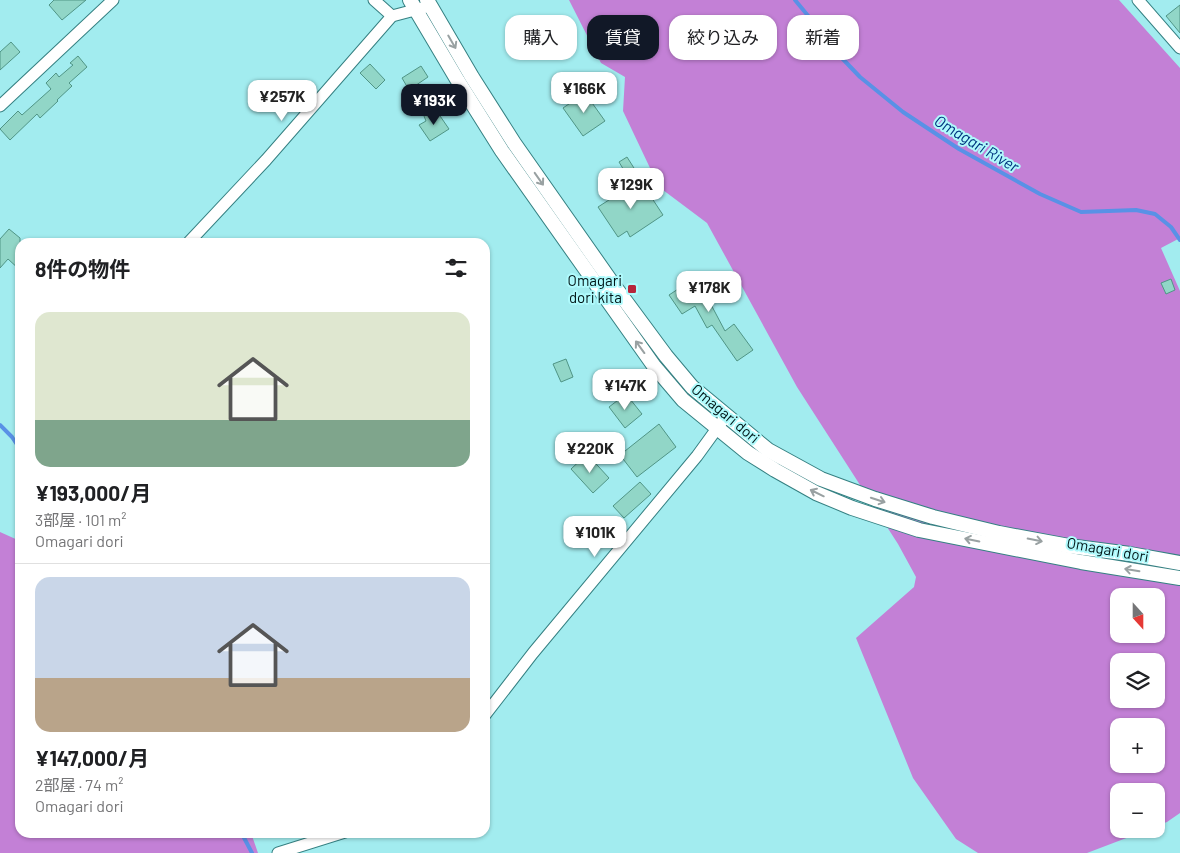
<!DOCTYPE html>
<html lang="ja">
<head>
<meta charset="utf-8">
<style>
	:root { --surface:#fff; --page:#f2f2f2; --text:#202124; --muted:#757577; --line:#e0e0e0; --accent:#111827 }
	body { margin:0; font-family:Barlow,"Noto Sans JP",sans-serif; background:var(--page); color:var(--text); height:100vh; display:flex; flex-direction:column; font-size:19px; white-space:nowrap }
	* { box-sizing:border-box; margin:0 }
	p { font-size:16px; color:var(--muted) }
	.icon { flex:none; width:28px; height:28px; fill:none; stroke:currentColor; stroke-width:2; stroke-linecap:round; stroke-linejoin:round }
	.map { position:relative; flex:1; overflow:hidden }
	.details { position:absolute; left:15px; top:238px; width:475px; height:600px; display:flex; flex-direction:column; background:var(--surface); border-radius:15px; box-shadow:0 1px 4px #0004 }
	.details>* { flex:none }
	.top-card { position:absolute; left:505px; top:15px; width:475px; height:45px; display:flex; gap:10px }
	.needle { width:32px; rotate:159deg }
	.controls { position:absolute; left:1110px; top:588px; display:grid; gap:10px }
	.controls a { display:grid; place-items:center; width:55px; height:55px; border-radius:10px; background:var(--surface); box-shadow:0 1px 4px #0004; font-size:25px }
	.price { position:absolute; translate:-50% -42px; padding:0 11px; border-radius:10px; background:#fff; color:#222; font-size:16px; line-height:32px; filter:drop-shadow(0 1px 2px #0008) }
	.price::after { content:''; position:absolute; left:50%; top:30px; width:15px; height:11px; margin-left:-8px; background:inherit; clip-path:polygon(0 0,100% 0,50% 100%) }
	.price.current { background:var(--accent); color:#fff }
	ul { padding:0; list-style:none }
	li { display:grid; align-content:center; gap:10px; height:265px; padding:0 20px }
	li+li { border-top:1px solid var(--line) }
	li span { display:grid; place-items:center; height:155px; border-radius:15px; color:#555 }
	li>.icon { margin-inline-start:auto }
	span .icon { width:90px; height:90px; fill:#fffc; stroke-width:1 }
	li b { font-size:21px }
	h2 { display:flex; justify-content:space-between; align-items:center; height:60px; padding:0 20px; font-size:21px }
	.pill { padding:0 18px; border-radius:15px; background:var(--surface); box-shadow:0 1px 4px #0004; font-size:18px; line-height:45px }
	.pill.current { background:var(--accent); color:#fff }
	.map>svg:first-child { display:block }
</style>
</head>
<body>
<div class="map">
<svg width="1180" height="853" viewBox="0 0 1180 853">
	<rect width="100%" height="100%" fill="#a2ecef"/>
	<!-- forest -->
	<g fill="#c380d6" fill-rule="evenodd">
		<path d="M569 0H1119L1180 68V238L1161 248 1180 291V813L1167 822 1156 826V791H1119V829H1150L1087 853H978L956 839 913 778 856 638 914 587 916 577 898 544 797 387 707 223 659 187 623 111 625 77 601 63ZM1119 596H1156V634H1119ZM1119 661H1156V699H1119ZM1119 726H1156V764H1119Z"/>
		<path d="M0 532 20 541V832L251 833 258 853H0Z"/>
	</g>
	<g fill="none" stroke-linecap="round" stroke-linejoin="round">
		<!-- stream -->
		<g stroke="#5991e6" stroke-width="4">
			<path d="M795 0 819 29 839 55 860 77 903 112 959 149 1040 194 1081 212 1136 210 1155 214 1171 227 1180 240"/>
			<path d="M0 425 12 437 20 449"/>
			<path d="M241 832 252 853"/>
		</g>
	</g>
	<!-- building -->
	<g fill="#91d6c7" stroke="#509586">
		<path d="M54 0H86L62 20 49 5Z"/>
		<path d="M1180 5V33L1166 16Z"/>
		<path d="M11 42 20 52 0 70V52Z"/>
		<path d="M78 56 87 67 69 83 72 86 57 100 58 101 40 118 37 114 10 140 0 129 18 111 22 115 51 89 46 83 56 73 59 77 73 65 70 63Z"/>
		<path d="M370 64 385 80 376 89 360 73Z"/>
		<path d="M421 66 428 77 409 90 402 78Z"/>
		<path d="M585 93 605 121 583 136 563 108Z"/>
		<path d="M432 111 434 116 438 113 449 129 430 141 419 125 426 121 424 116Z"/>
		<path d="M627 157 639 176 631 182 619 162Z"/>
		<path d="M640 180 663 215 630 237 627 231 618 237 598 207Z"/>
		<path d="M9 229 20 238V270L8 259 0 268V239Z"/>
		<path d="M704 272 717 291 707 297 725 331 734 324 753 350 737 361 712 325 707 328 695 306 682 314 669 295Z"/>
		<path d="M1171 279 1175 290 1166 294 1161 283Z"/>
		<path d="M566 359 573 377 561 382 553 364Z"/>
		<path d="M626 394 642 414 625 428 609 407Z"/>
		<path d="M659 424 676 447 637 477 620 455Z"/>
		<path d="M587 454 609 478 593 493 571 469Z"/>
		<path d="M640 482 651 494 624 518 613 506Z"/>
	</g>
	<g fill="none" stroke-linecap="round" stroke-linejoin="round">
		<!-- minor casing -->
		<g stroke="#358082" stroke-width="13">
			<g id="minor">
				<path d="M374 0 392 16"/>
				<path d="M1138 0 1180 48"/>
				<path d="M0 106 113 0"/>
				<path d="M189 242 266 160 392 16 430 6"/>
				<path d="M485 715 533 653 697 456 726 416"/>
				<path d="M278 853 345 832"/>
			</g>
		</g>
		<!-- tertiary casing -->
		<g stroke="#358082" stroke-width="16">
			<g id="tertiary">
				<path d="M410 0 458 81 502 151 654 366 683 400 748 453 775 470 816 493 852 508 919 530 1081 562 1180 578"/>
				<path d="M427 0 472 77 514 143 615 287 666 356 692 387 768 450 821 479 875 499 933 517 999 533 1069 546 1130 554 1180 563"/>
			</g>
		</g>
		<!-- minor -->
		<use href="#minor" stroke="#fff" stroke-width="11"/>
		<!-- tertiary -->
		<use href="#tertiary" stroke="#fff" stroke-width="14"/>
	</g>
	<!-- one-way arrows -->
	<defs><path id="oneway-shaft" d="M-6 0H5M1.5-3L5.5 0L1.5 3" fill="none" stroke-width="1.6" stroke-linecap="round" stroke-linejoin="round" transform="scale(1.25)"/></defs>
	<g stroke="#99a1a2">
		<use href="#oneway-shaft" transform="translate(452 42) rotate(60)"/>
		<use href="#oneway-shaft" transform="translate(539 179) rotate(55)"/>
		<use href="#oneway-shaft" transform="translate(640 347) rotate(-126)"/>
		<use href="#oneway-shaft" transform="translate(817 493) rotate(-154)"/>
		<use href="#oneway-shaft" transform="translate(878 500) rotate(18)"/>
		<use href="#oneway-shaft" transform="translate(972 540) rotate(-168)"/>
		<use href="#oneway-shaft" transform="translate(1035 540) rotate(11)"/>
		<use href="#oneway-shaft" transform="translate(1132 570) rotate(-171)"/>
	</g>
	<!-- markers -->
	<rect fill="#b6243b" stroke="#affafc" stroke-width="2" x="627" y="284" width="10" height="10" rx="2.5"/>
	<g text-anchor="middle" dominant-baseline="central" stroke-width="4" stroke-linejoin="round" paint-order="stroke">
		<!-- poi labels -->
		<g font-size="15" fill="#001516" stroke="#affafc" text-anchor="end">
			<text x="622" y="280">Omagari<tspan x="622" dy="17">dori kita</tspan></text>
		</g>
		<!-- street labels -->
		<g font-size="15" fill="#001516" stroke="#affafc">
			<text transform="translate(726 413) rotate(40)">Omagari dori</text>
			<text transform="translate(1108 549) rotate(10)">Omagari dori</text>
		</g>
		<!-- water labels -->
		<g font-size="16" font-style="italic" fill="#00347f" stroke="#affafc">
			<text transform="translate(977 143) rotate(31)">Omagari River</text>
		</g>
	</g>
</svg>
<div class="controls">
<a><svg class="needle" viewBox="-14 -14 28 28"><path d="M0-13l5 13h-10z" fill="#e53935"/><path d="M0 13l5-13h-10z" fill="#757577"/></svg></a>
<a><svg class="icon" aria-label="layers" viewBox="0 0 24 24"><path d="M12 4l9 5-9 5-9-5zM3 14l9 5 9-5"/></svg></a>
<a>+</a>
<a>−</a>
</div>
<b class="price" style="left:584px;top:114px">¥166K</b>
<b class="price" style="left:282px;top:122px">¥257K</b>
<b class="price current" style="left:434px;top:126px">¥193K</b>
<b class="price" style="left:631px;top:210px">¥129K</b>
<b class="price" style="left:709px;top:313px">¥178K</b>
<b class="price" style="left:625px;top:411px">¥147K</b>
<b class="price" style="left:590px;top:474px">¥220K</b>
<b class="price" style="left:595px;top:558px">¥101K</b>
<div class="top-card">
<a class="pill">購入</a>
<a class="pill current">賃貸</a>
<a class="pill">絞り込み</a>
<a class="pill">新着</a>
</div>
<section class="details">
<h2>8件の物件<svg class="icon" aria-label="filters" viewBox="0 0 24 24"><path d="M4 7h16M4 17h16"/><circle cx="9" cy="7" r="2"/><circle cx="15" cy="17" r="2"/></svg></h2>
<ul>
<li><span style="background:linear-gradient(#dfe7d0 70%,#7fa58c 0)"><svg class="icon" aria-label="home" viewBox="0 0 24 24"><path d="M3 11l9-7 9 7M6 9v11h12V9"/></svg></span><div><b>¥193,000/月</b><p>3部屋 · 101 m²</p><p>Omagari dori</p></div></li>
<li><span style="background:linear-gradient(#c9d6e8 65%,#b9a48a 0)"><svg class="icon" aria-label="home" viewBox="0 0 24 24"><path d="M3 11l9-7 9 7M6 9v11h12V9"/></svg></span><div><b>¥147,000/月</b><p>2部屋 · 74 m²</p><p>Omagari dori</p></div></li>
</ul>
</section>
</div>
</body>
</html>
